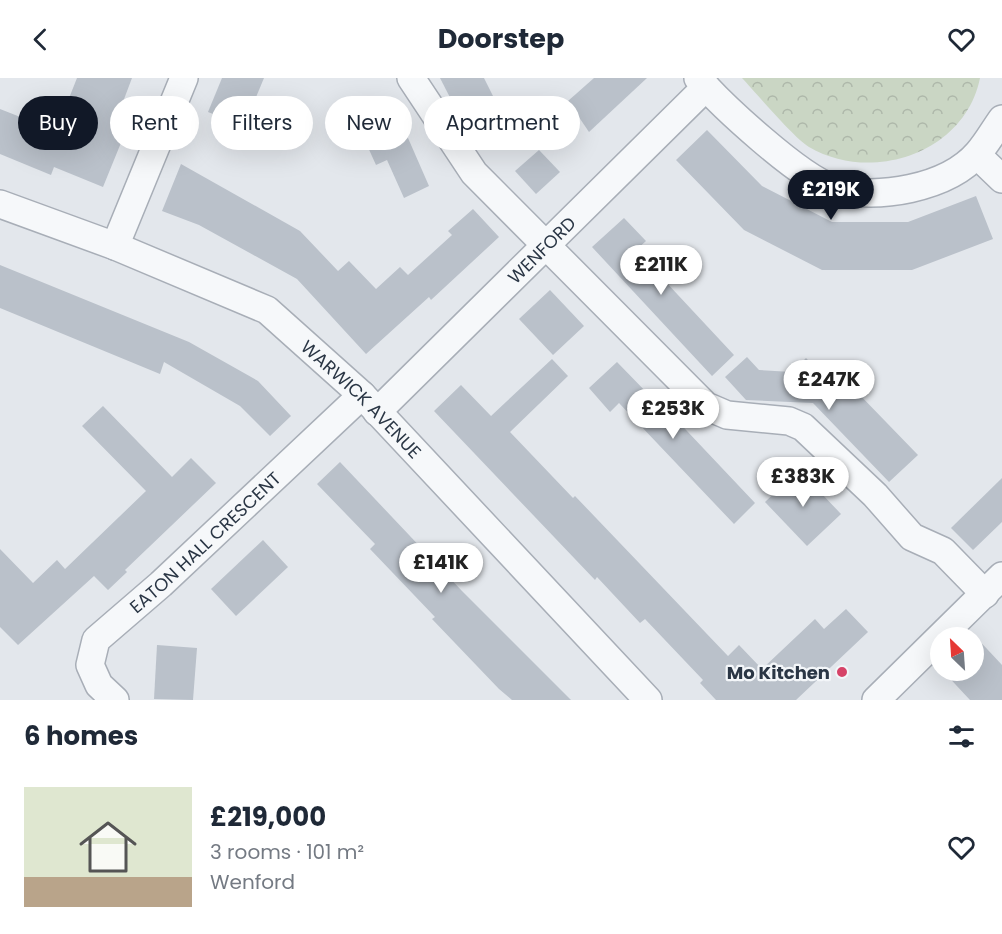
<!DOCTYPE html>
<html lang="en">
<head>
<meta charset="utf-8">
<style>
	:root { --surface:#fff; --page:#f2f2f3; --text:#1f2937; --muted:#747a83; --line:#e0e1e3; --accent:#111827 }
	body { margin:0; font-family:Poppins,sans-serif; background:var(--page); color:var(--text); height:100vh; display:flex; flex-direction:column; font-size:22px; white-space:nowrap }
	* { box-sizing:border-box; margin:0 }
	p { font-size:20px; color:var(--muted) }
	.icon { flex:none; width:33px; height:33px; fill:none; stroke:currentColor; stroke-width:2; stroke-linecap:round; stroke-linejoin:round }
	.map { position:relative; height:622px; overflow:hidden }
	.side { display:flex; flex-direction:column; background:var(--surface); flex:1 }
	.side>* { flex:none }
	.banner { position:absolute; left:18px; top:18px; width:600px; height:54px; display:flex; gap:12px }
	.needle { width:39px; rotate:335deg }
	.buttons { position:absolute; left:930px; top:549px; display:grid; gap:12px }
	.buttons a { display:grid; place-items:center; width:54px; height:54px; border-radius:50%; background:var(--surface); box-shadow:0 6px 24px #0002; font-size:30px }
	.price { position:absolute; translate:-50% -51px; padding:0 14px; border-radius:21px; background:#fff; color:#222; font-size:20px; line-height:39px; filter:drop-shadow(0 2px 3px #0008) }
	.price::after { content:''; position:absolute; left:50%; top:36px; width:18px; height:14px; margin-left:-9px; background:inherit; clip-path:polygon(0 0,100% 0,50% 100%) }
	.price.on { background:var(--accent); color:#fff }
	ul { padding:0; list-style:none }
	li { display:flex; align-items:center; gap:18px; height:150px; padding:0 24px }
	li+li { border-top:2px solid var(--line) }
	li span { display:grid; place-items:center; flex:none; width:168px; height:120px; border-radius:0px; color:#555 }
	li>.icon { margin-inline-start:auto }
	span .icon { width:72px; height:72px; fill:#fffc; stroke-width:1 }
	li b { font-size:26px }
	h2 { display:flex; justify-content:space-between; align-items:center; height:72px; padding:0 24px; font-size:26px }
	.chip { padding:0 21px; border-radius:27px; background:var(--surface); box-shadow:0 6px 24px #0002; font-size:21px; line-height:54px }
	.chip.on { background:var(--accent); color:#fff }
	header { display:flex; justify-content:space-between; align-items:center; height:78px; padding:0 24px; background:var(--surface); font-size:27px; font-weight:700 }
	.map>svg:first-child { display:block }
</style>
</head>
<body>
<header><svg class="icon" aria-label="back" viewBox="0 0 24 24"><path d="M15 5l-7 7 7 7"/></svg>Doorstep<svg class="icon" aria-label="heart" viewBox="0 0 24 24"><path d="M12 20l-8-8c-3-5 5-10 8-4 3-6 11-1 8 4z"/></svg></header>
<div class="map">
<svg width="1002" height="622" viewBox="0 0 1002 622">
	<defs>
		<pattern id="forest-crowns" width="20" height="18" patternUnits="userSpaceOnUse" patternTransform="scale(1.5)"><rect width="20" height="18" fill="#cad6c4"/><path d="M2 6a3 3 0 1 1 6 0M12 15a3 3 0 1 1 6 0" fill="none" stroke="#aeb8aa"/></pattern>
	</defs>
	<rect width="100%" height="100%" fill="#e3e7ec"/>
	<!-- forest -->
	<path fill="url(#forest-crowns)" d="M742 0H980C965 75 872 106 809 69 793 59 757 16 742 0Z"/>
	<!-- building -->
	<g fill="#bac1ca">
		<path d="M77 0H132L115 45 127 50 103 109 54 89 51 97 0 76V31L56 53Z"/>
		<path d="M222 0H264L244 48 208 34Z"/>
		<path d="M440 0H484L494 20 459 37Z"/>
		<path d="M594 0H647L589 54 568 23Z"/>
		<path d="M394 28 429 108 404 120 387 82 376 87 357 45Z"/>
		<path d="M707 52 762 108 832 144H908L976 118 993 161 912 192H822L744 152 676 82Z"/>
		<path d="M539 72 560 94 536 116 515 93Z"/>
		<path d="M181 86 300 153 338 193 349 183 376 211 400 189 408 197 452 157 448 153 473 131 499 159 431 222 429 219 366 276 297 201 199 147 162 133Z"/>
		<path d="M624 140 646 163 636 172 734 277 712 298 592 169Z"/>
		<path d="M0 187 189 264 258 303 291 338 270 358 240 328 164 284 160 296 0 230Z"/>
		<path d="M550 212 584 248 553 277 519 241Z"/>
		<path d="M747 279 759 292 792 294 806 280 845 321 855 312 918 377 889 404 813 325 746 322 725 299Z"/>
		<path d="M552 281 568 298 510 354 573 420 575 418 728 578 739 567 762 591 815 541 824 551 846 531 868 554 796 622H716L700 605 703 602 645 541 640 545 597 499 595 502 434 333 461 307 491 338Z"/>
		<path d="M617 284 651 319 653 317 755 425 734 446 619 325 610 334 589 310Z"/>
		<path d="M103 328 172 399 191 380 216 405 125 492 127 494 108 512 94 498 18 567 0 549V471L33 505 57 482 65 491 146 413 82 348Z"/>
		<path d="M340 384 462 513 571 622H512L499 611 432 541 435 539 370 471 375 466 317 406Z"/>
		<path d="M799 392 841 436 807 468 765 424Z"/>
		<path d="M1002 400V444L973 472 951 450Z"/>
		<path d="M263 462 288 489 236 538 211 511Z"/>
		<path d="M974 557 1002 587V622H970L942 592H974Z"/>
		<path d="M157 567 197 570 193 622 154 621Z"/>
	</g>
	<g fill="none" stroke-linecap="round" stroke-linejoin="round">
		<!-- minor casing -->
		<g stroke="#a8aeb7" stroke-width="30">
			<g id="minor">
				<path d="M411 0 474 95 706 328 727 337 789 343 803 349 875 417 912 459 943 473 985 516"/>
				<path d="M698 0C721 27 800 100 833 110 876 123 948 110 978 75 987 65 994 52 1002 41"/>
				<path d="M977 77 1002 101"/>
				<path id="s1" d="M0 126 115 168 267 232 362 317 648 622"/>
				<path d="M115 168 184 0"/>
				<path id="s2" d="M377 334 706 9"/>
				<path id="s3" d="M115 622 99 607 90 587 96 562 161 506 362 317"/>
				<path d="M876 622 1002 498"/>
			</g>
		</g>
		<!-- minor -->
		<use href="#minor" stroke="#f6f8fa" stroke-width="27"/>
	</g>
	<!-- markers -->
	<circle fill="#d64368" stroke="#f3f6f9" stroke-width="2" cx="842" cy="594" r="6"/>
	<g text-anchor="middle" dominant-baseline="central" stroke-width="4.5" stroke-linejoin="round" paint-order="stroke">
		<!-- street labels -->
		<g font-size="18" fill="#2a3645" stroke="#f3f6f9">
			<text stroke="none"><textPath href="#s2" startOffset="231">WENFORD</textPath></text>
			<text stroke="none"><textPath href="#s1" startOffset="417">WARWICK AVENUE</textPath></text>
			<text stroke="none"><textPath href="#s3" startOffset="216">EATON HALL CRESCENT</textPath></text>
		</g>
		<!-- poi labels -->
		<g font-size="18" font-weight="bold" fill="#2a3645" stroke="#f3f6f9" text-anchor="end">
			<text x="830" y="594">Mo Kitchen</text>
		</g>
	</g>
</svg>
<div class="buttons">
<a><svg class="needle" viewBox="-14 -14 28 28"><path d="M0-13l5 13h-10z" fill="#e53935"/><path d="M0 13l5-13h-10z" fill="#747a83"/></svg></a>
</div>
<b class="price on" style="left:831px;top:143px">£219K</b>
<b class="price" style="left:661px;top:218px">£211K</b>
<b class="price" style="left:829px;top:333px">£247K</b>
<b class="price" style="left:673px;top:362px">£253K</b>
<b class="price" style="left:803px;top:430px">£383K</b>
<b class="price" style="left:441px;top:516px">£141K</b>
<div class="banner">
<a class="chip on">Buy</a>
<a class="chip">Rent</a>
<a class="chip">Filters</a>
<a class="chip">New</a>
<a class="chip">Apartment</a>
</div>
</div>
<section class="side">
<h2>6 homes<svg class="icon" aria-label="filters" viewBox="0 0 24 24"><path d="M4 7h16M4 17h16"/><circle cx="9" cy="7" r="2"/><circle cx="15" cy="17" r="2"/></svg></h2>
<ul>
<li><span style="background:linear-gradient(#dfe7d0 75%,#b9a48a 0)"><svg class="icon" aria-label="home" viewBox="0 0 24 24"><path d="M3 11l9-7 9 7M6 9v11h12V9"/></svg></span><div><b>£219,000</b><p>3 rooms · 101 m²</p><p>Wenford</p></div><svg class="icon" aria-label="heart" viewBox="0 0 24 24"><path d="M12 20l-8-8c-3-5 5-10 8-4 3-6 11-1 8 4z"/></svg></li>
</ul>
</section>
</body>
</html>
